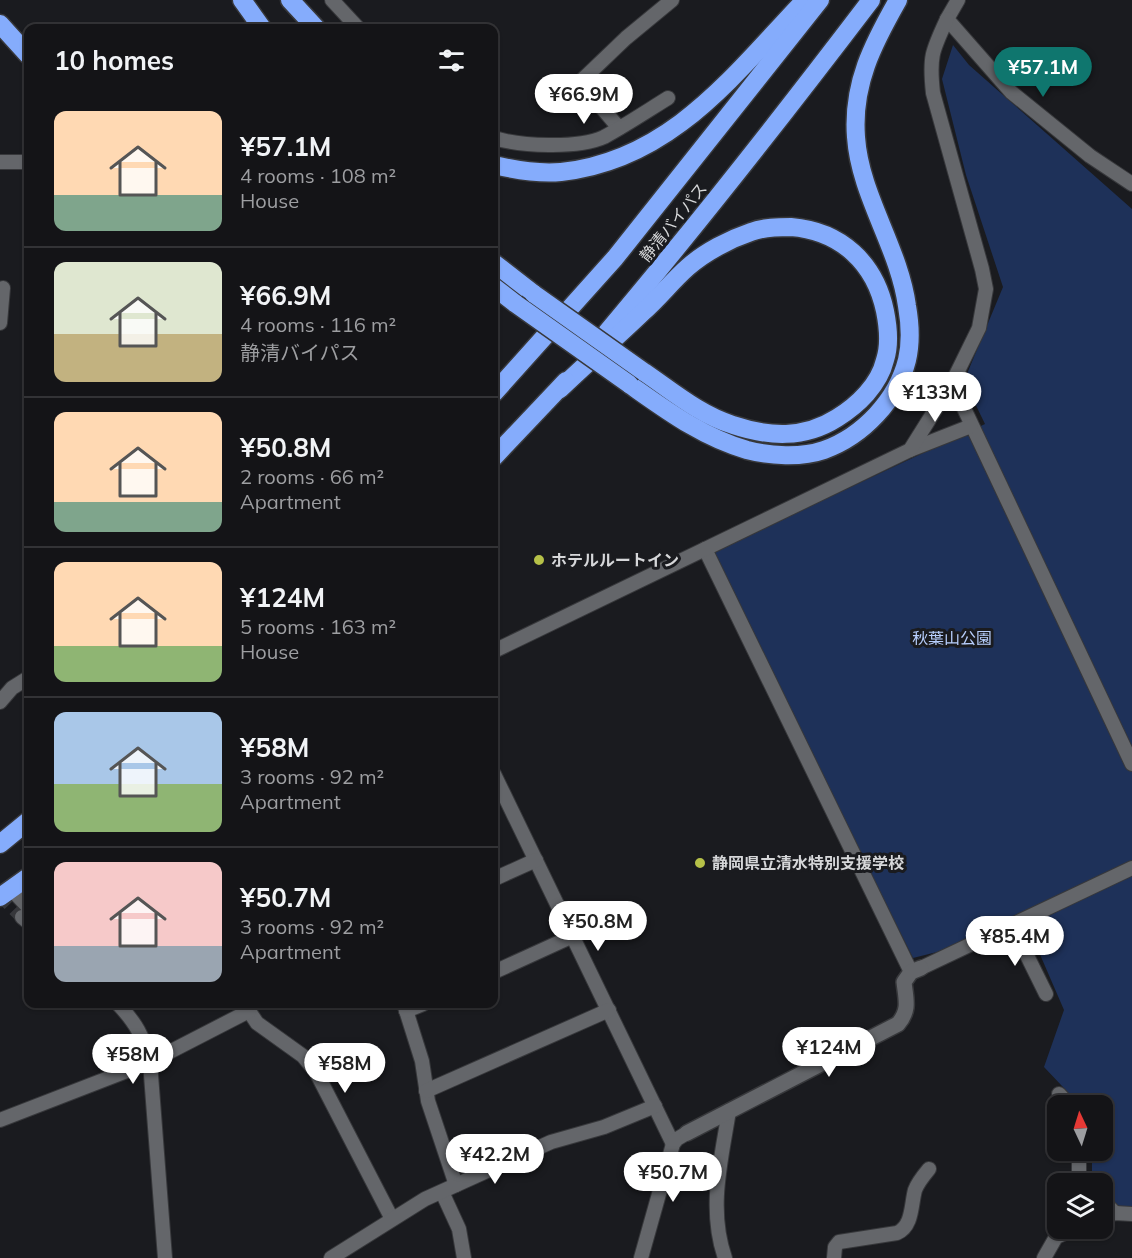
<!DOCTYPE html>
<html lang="en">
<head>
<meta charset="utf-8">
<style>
	:root { --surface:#141417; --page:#1d1d20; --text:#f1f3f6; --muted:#9d9ea1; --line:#333336; --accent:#0f766e }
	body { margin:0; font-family:Mulish,"Noto Sans JP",sans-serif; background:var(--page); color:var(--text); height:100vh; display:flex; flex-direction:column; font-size:22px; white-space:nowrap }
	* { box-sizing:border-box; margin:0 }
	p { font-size:20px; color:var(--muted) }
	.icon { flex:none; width:33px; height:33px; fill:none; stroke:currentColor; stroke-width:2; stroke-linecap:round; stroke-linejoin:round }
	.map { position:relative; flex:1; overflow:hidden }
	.panel { position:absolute; left:24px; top:24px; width:474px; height:984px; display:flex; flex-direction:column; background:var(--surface); border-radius:12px; box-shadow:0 2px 4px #0004,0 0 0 2px var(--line) }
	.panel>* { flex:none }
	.needle { width:39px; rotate:356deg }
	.buttons { position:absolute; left:1047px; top:1095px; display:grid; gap:12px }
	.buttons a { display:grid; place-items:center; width:66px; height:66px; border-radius:12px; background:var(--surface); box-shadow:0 2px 4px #0004,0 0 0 2px var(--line); font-size:30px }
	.price { position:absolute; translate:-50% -51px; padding:0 14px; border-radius:21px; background:#fff; color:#222; font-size:20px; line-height:39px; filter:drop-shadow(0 2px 3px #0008) }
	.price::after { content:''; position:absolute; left:50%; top:36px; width:18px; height:14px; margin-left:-9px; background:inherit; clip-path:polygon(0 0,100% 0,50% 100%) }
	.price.selected { background:var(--accent); color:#fff }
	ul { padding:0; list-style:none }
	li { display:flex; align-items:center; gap:18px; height:150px; padding:0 30px }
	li+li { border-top:2px solid var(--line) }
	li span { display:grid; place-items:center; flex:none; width:168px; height:120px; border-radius:12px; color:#555 }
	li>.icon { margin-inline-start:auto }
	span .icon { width:72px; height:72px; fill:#fffc; stroke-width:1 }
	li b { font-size:26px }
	h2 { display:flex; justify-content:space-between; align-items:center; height:72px; padding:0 30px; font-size:26px }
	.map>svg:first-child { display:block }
</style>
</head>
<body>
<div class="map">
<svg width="1132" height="1258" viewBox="0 0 1132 1258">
	<rect width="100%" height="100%" fill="#1a1b1f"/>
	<!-- green -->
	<path fill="#1e3159" d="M953 45 969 65 1132 209V1209L1118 1207 1103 1195 1102 1184 1092 1183V1151L1102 1150V1106L1080 1105 1044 1067 1064 1010 1029 929 913 958 710 553 985 424 964 381 1003 287 966 175 942 79Z"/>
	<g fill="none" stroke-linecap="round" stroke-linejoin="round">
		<!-- street-tunnel -->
		<path stroke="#36373b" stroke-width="14" stroke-dasharray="14 7" stroke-linecap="butt" d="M0 894 22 917"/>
		<!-- street casing -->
		<g stroke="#37383b" stroke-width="16">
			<g id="street">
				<path d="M332 0 358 28"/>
				<path d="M958 0 947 19 1011 92 1090 156 1132 184"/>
				<path d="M619 128 580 82 626 38 672 0"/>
				<path d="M494 138C520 146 578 149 604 137 626 125 647 111 668 98"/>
				<path d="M0 162H28"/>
				<path d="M0 323 3 288"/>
				<path d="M952 383 1132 764"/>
				<path d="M910 450 971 426"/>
				<path d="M705 549 911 972"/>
				<path d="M494 651 910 450 952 383 979 328 986 289 982 269 933 93C929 57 932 51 947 19"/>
				<path d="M0 702 12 688 28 678"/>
				<path d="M494 774 673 1144"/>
				<path d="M494 879 536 860"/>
				<path d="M12 890 28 907"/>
				<path d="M22 917 28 922"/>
				<path d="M1012 925 1046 994"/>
				<path d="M921 968 1132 868"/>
				<path d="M494 972 573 936"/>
				<path d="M118 1004C136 1023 143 1036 150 1062L165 1258"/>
				<path d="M404 1004 422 1061 428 1101 456 1185"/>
				<path d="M245 1005 257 1023 303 1056 316 1072 392 1219"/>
				<path d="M406 1011 423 1004"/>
				<path d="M426 1091 609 1010"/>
				<path d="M1059 1094 1070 1106"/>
				<path d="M0 1120 150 1062 249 1011"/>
				<path d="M1079 1184V1150"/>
				<path d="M442 1192 459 1229 464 1258"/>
				<path d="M1102 1200 1115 1213"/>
				<path d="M1102 1218 1115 1213 1132 1214"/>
				<path d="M331 1258 425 1199 551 1142 604 1127 655 1106"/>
				<path d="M641 1258 673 1144 677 1139 687 1133"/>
				<path d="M725 1258C708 1209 721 1161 729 1111"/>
				<path d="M834 1258 835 1247 839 1242 897 1233C913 1226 911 1204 915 1190 918 1182 924 1175 929 1169"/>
				<path d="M1044 1258 1056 1237 1077 1228"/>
			</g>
		</g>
		<!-- secondary casing -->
		<g stroke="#37383b" stroke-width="18">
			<path id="secondary" d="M687 1133 898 1024C910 1010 906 1000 904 982L911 972 921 968"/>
		</g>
		<!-- highway casing -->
		<g stroke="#37383b" stroke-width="21">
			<g id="highway">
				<path d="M242 0 262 28"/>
				<path d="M290 0 316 28"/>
				<path d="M0 24 28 55"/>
				<path d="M494 165C515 170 539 174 561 172 672 160 734 74 805 0"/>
				<path d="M494 263 534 294"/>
				<path d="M494 287 516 304"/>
				<path d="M607 332C698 224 785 113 871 0"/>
				<path d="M629 384C666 410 702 437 747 450 770 456 801 458 824 450 863 436 897 400 907 360 911 343 910 323 907 306 899 247 860 196 856 137 852 84 873 44 898 0"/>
				<path d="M560 389C587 363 616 338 643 312 659 298 672 281 688 267 705 252 730 239 751 232 763 227 779 227 791 227 841 231 875 263 885 311 888 326 890 345 885 360 879 385 858 405 837 418 804 439 769 437 733 425 700 415 672 391 644 372"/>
				<path d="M494 393 615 258 820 0"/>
				<path d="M494 457 566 381"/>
				<path d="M0 844 28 821"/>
				<path d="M0 897 28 877"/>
			</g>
		</g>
		<!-- street -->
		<use href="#street" stroke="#64666a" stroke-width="14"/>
		<!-- secondary -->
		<use href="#secondary" stroke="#64666a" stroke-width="15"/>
		<!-- highway -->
		<use href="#highway" stroke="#85acfc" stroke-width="18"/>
		<!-- highway-bridge casing -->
		<g stroke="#37383b" stroke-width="21" stroke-linecap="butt">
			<g id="highway-bridge">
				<path d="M534 294 644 372"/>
				<path d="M516 304 629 384"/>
			</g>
		</g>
		<!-- highway-bridge -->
		<use href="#highway-bridge" stroke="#85acfc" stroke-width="18"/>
	</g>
	<!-- markers -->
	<g fill="#b6c148" stroke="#1a1b1f" stroke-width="2">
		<circle cx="539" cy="560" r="6"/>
		<circle cx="700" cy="863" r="6"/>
	</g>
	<g text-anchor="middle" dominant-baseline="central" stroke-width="6" stroke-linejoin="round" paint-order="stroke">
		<!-- street labels -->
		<g font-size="16" fill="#d6d7d9" stroke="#1a1b1f">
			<text transform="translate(673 222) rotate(-51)">静清バイパス</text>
		</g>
		<!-- poi labels -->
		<g font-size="16" font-weight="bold" fill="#d6d7d9" stroke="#1a1b1f" text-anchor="start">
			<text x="551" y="560">ホテルルートイン</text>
			<text x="712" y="863">静岡県立清水特別支援学校</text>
		</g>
		<!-- park labels -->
		<g font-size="16" fill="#b7cefc" stroke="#1a1b1f">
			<text x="952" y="638">秋葉山公園</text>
		</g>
	</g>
</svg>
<div class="buttons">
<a><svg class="needle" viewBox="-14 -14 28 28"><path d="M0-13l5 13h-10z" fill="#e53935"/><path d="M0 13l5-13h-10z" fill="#9d9ea1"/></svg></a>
<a><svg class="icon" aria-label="layers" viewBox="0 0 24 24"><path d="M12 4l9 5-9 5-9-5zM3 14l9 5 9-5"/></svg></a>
</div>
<b class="price selected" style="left:1043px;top:98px">¥57.1M</b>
<b class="price" style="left:584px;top:125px">¥66.9M</b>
<b class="price" style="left:935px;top:423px">¥133M</b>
<b class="price" style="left:598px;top:952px">¥50.8M</b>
<b class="price" style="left:1015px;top:967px">¥85.4M</b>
<b class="price" style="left:829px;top:1078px">¥124M</b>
<b class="price" style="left:133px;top:1085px">¥58M</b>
<b class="price" style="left:345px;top:1094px">¥58M</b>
<b class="price" style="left:495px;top:1185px">¥42.2M</b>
<b class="price" style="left:673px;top:1203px">¥50.7M</b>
<section class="panel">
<h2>10 homes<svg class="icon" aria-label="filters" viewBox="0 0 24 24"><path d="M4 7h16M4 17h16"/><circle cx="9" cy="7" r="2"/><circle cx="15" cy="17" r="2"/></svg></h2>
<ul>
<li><span style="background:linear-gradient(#ffd9b3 70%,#7fa58c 0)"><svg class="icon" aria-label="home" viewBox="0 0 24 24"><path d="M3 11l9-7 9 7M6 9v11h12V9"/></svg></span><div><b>¥57.1M</b><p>4 rooms · 108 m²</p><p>House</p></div></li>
<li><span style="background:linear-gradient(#dfe7d0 60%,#c2b280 0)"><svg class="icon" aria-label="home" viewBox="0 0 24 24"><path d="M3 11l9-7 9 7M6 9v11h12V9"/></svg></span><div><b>¥66.9M</b><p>4 rooms · 116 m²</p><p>静清バイパス</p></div></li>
<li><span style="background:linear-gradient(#ffd9b3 75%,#7fa58c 0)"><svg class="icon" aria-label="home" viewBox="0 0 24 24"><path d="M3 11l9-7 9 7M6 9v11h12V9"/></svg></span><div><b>¥50.8M</b><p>2 rooms · 66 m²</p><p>Apartment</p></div></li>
<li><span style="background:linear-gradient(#ffd9b3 70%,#8fb573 0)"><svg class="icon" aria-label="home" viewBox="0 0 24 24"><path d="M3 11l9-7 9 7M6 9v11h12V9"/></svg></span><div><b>¥124M</b><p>5 rooms · 163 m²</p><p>House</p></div></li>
<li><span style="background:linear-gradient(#a9c7e8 60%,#8fb573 0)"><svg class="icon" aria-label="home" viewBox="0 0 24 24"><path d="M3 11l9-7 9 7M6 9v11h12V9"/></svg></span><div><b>¥58M</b><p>3 rooms · 92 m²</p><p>Apartment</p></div></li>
<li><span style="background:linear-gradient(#f6c9c9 70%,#9aa5b1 0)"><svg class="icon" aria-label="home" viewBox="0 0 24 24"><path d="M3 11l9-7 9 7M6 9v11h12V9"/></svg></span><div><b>¥50.7M</b><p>3 rooms · 92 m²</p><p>Apartment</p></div></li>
</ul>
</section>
</div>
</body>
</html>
